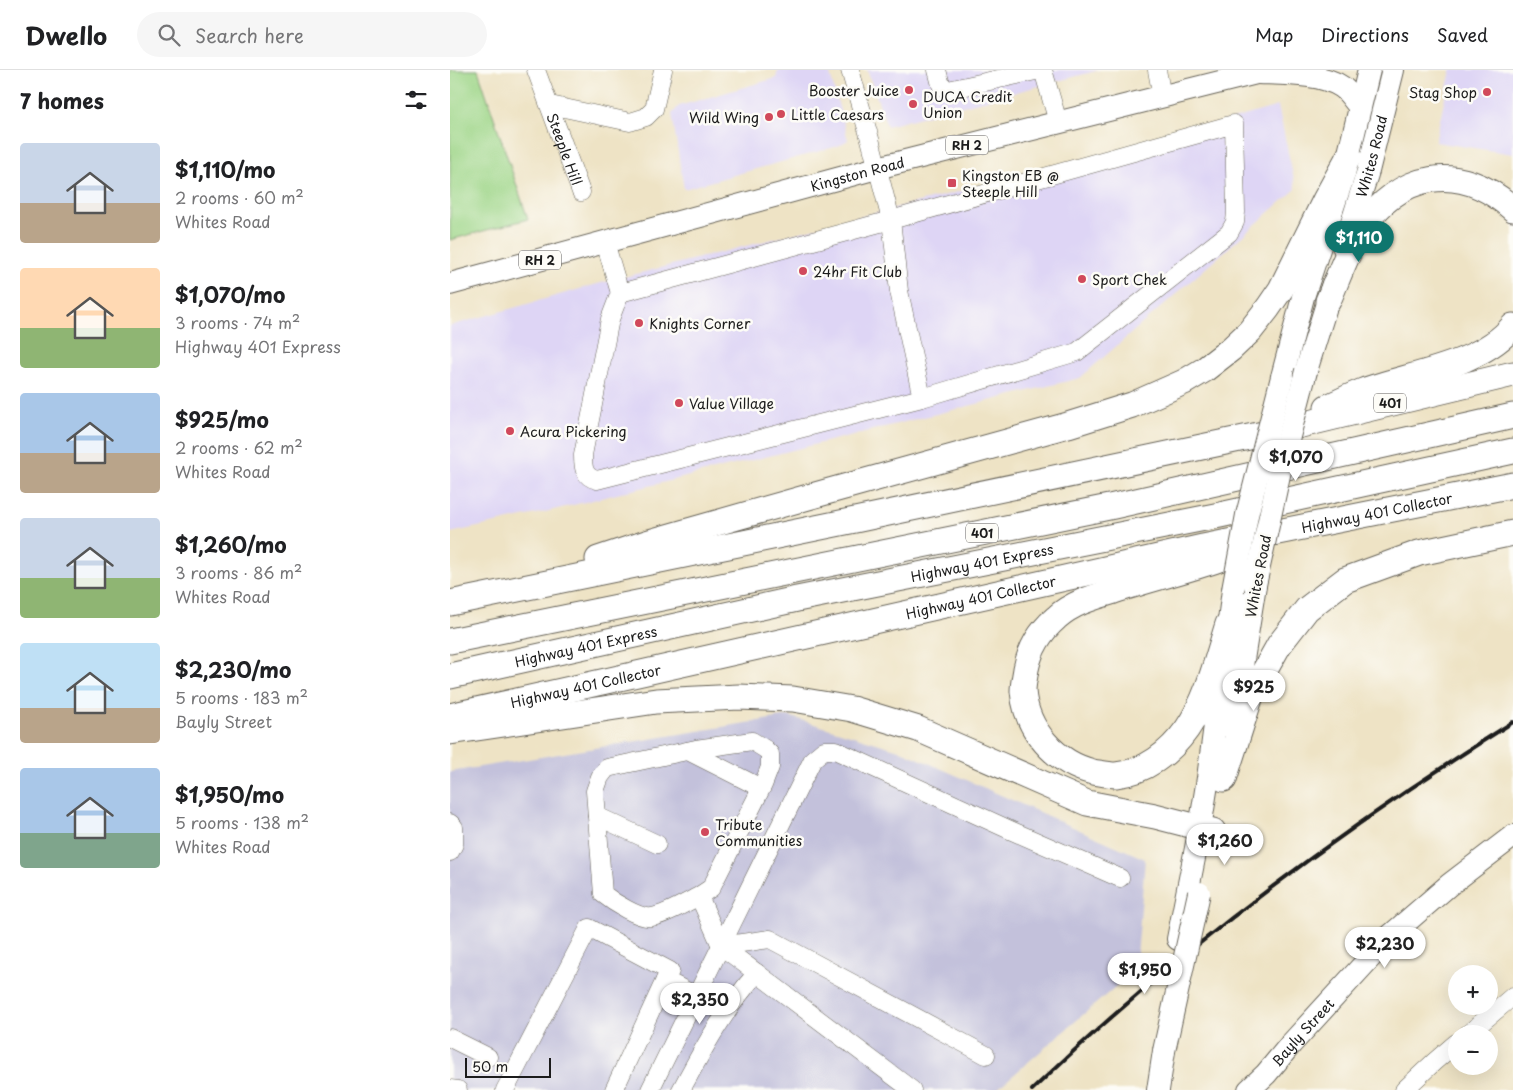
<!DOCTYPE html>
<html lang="en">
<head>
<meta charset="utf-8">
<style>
	:root { --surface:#fff; --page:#f6f6f6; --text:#202124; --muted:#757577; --line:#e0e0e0; --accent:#0f766e }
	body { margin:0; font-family:"Playpen Sans",sans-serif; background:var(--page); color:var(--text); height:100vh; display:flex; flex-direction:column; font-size:19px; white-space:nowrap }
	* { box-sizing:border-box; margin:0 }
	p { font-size:16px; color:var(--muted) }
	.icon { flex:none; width:28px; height:28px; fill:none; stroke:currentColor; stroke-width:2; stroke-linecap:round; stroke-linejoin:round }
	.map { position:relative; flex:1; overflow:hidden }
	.sheet { display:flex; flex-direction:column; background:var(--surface); width:450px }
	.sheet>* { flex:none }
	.tools { position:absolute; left:998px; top:895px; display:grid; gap:10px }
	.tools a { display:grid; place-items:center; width:50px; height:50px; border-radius:50%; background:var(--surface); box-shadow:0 5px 20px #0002; font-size:25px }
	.scale { position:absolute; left:15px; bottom:12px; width:86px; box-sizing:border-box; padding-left:5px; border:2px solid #1c1c1c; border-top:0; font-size:14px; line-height:18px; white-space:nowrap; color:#1c1c1c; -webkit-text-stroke:4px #fdfcf7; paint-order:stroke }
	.price { position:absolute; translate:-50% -42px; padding:0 11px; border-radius:18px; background:#fff; color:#222; font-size:16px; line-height:32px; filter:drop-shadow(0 1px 2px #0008) }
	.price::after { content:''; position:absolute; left:50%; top:30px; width:15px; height:11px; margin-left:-8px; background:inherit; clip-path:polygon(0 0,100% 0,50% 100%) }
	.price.active { background:var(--accent); color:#fff }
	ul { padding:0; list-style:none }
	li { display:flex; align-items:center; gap:15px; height:125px; padding:0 20px }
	li span { display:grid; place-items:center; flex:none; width:140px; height:100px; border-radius:5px; color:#555 }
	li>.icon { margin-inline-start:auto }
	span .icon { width:60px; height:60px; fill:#fffc; stroke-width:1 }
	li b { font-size:21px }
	h2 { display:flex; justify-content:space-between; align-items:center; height:60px; padding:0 20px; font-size:21px }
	header { display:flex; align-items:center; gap:30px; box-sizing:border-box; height:70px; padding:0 25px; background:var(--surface); border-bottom:1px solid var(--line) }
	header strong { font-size:24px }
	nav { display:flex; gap:28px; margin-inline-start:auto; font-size:18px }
	.search { width:350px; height:45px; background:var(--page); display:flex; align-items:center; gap:12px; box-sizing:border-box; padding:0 18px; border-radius:28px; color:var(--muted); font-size:19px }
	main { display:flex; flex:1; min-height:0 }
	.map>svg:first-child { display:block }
</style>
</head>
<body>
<header>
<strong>Dwello</strong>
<div class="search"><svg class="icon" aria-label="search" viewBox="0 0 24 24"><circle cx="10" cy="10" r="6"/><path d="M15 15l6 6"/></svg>Search here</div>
<nav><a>Map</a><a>Directions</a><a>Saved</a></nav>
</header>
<main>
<section class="sheet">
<h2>7 homes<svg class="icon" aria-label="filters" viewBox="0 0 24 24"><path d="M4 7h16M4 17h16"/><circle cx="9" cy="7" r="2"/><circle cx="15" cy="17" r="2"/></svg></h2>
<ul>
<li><span style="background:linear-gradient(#c9d6e8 60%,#b9a48a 0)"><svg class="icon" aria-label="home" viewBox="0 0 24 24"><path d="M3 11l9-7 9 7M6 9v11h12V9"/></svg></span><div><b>$1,110/mo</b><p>2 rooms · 60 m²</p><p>Whites Road</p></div></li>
<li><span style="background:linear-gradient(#ffd9b3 60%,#8fb573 0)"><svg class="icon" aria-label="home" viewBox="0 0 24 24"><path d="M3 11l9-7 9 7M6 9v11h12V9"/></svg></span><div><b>$1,070/mo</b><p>3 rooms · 74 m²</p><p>Highway 401 Express</p></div></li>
<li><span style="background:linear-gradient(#a9c7e8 60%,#b9a48a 0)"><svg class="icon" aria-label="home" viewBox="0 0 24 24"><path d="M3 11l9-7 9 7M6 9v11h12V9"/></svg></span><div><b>$925/mo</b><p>2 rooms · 62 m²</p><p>Whites Road</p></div></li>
<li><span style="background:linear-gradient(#c9d6e8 60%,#8fb573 0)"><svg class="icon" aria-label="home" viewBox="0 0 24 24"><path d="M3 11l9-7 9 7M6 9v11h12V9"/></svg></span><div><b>$1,260/mo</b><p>3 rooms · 86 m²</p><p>Whites Road</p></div></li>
<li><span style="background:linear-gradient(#bfe0f5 65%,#b9a48a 0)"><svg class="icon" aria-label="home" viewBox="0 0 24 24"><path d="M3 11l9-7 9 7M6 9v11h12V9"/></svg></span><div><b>$2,230/mo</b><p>5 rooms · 183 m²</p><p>Bayly Street</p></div></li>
<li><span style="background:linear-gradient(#a9c7e8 65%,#7fa58c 0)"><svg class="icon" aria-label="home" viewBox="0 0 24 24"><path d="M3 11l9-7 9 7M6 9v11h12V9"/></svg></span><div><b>$1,950/mo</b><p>5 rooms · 138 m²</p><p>Whites Road</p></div></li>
</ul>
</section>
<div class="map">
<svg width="1063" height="1020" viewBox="0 0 1063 1020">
	<rect width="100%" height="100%" fill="#fdfcf7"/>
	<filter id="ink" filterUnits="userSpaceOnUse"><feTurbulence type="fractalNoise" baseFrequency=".02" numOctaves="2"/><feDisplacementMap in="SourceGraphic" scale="10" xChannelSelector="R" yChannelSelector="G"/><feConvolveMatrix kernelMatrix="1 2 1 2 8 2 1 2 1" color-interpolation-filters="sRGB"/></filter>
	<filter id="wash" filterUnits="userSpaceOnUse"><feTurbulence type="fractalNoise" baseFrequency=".0096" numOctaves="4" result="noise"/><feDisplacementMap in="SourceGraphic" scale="20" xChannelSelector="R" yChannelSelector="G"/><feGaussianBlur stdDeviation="1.12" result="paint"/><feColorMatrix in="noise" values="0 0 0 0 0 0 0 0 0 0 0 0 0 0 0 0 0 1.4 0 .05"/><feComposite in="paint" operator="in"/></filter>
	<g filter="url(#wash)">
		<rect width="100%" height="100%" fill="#eee3c5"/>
		<!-- built -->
		<g fill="#ded5f5">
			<path d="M328 0H379L398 70 388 76 234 119 222 44 229 36 326 8Z"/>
			<path d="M417 0H650L437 56Z"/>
			<path d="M1001 0H1063V84L985 72Z"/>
			<path d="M828 36 846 119 630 308 95 442 0 463V256L151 213 704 72Z"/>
		</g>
		<!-- industrial -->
		<path fill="#c3c1db" d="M338 646 449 680 695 789 686 899 546 1020H0V702Z"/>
		<!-- green -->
		<path fill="#9dd587" stroke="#5c7852" d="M0 0H28L78 149 0 170Z"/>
	</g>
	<g filter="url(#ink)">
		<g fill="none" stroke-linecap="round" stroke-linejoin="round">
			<!-- minor casing -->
			<g stroke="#666257" stroke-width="19">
				<g id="minor">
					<path id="s1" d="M86 0 131 122"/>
					<path d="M487 0 491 15 498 20 590 0"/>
					<path d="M593 0 608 52"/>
					<path d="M707 0 712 27"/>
					<path d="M100 35 180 52 196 47 204 39 213 0"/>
					<path d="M155 172 170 223 441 150 784 54 786 142 785 152 779 163 627 282 472 328"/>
					<path d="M170 223 160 249 133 385C133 398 134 407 147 410L472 328 449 221 441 150 420 69 400 0"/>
					<path d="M238 681 311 718"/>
					<path d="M147 746 207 774"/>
					<path d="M0 753 4 757V774L0 782"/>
					<path d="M249 826 261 818 313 715 320 697V684L315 679 302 671 246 679 157 698 150 707 145 721 153 824C163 832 189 849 202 847 218 844 235 833 249 826L271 876 462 1020"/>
					<path d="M271 876 320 869 536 985"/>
					<path d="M1018 964 1063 926"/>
					<path d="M0 968 38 987"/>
					<path d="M0 1019 8 1020"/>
					<path d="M55 1020 139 858 220 901 215 910 246 926"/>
					<path d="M164 1020 215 910"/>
					<path d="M200 1020 363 689 374 680H385L560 760 670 808"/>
					<path d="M231 1020C253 979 276 937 307 903"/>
					<path d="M954 1020 984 992 1006 973"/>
				</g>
			</g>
			<!-- major casing -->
			<g stroke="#666257" stroke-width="24">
				<g id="major">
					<path d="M808 3C832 4 872 3 892 17 899 22 904 31 910 37"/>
					<path id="s2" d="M894 178 918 101 943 0"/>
					<path id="s3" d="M0 214 427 98 818 0"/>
					<path d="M856 301 883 214"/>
					<path d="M832 307 853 227 894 104 919 0"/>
					<path d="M782 658 805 515"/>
					<path d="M728 869 750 758 758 708 783 520"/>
					<path d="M708 1020 714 981"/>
					<path id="s4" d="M799 1020 816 1004 841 974 940 866 999 815 1063 766"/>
				</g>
			</g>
			<!-- highway casing -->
			<g stroke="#666257" stroke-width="27">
				<g id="highway">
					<path d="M878 231C888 208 897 182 910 161 949 102 1009 90 1063 139"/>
					<path d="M877 337C889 332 900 326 913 321 960 304 1030 296 1063 256"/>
					<path d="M148 489 196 473 376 422 618 355 682 335 734 312 754 300 781 279 800 261 818 238 831 219 875 130 899 86"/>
					<path d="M769 489C735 501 699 509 664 521 644 527 622 533 606 548 591 561 580 579 576 599 575 606 573 614 573 621 576 660 606 693 643 702 650 703 658 705 666 705 695 702 720 683 737 659 758 628 767 589 778 554"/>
					<path d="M0 533 405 450 818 363 1063 304"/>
					<path d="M0 571 664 436 1063 346"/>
					<path id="s5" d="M0 606 347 529 770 445 1063 381"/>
					<path id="s6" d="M0 646 753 477 1063 415"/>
					<path d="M0 662 206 631 289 627 343 629 402 639 468 659 637 733 705 746 763 761"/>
					<path d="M774 709 801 625 829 575 857 539 895 510 969 483 1063 463"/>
				</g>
			</g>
			<!-- minor -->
			<use href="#minor" stroke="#fff" stroke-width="18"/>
			<!-- major -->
			<use href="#major" stroke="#fff" stroke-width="22"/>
			<!-- highway -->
			<use href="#highway" stroke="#fff" stroke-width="25"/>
			<!-- rail -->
			<path stroke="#1c1c1c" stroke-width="4" d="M582 1020C728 880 892 759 1063 652"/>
			<!-- major-bridge casing -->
			<g stroke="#666257" stroke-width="24" stroke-linecap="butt">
				<g id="major-bridge">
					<path d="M805 515 829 405 856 301"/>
					<path d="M783 520 797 445 832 307"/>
					<path d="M714 981 749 823"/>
				</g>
			</g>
			<!-- major-bridge -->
			<use href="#major-bridge" stroke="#fff" stroke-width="22"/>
		</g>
	</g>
	<!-- markers -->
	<g fill="#d1495b" stroke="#fdfcf7" stroke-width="2">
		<circle cx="459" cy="20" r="5"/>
		<circle cx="1037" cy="22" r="5"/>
		<circle cx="463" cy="34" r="5"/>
		<circle cx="331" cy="44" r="5"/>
		<circle cx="319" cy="47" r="5"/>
		<rect x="497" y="108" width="10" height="10" rx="2.5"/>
		<circle cx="353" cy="201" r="5"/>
		<circle cx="632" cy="209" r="5"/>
		<circle cx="189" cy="253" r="5"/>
		<circle cx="229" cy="333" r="5"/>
		<circle cx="60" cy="361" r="5"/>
		<circle cx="255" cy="762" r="5"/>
	</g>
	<g text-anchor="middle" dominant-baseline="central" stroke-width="5" stroke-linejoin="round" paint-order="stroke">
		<!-- shield labels -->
		<g fill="#fdfcf7" stroke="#605f5e" stroke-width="1">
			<rect x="496" y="65.5" width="42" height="19" rx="4"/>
			<rect x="69" y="180.5" width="42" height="19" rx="4"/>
			<rect x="924" y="323.5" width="32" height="19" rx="4"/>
			<rect x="516" y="453.5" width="32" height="19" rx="4"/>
		</g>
		<g font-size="12" font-weight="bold" fill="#1c1c1c">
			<text x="517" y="75">RH 2</text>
			<text x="90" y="190">RH 2</text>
			<text x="940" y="333">401</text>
			<text x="532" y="463">401</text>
		</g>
		<!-- poi labels -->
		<g font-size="14" fill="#1c1c1c" stroke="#fdfcf7" text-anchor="start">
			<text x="449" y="20" text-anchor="end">Booster Juice</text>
			<text x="1027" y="22" text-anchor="end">Stag Shop</text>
			<text x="473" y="26">DUCA Credit<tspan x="473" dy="16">Union</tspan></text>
			<text x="341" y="44">Little Caesars</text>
			<text x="309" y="47" text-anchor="end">Wild Wing</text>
			<text x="512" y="105">Kingston EB @<tspan x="512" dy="16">Steeple Hill</tspan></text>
			<text x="363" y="201">24hr Fit Club</text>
			<text x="642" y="209">Sport Chek</text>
			<text x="199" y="253">Knights Corner</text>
			<text x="239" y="333">Value Village</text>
			<text x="70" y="361">Acura Pickering</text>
			<text x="265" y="754">Tribute<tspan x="265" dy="16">Communities</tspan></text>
		</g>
		<!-- street labels -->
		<g font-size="14" fill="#1c1c1c" stroke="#fdfcf7">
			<text stroke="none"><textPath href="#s1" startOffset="84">Steeple Hill</textPath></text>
			<text stroke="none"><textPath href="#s2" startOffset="96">Whites Road</textPath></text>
			<text stroke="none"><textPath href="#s3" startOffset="422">Kingston Road</textPath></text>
			<text stroke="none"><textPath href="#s6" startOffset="949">Highway 401 Collector</textPath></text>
			<text stroke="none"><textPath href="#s5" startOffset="544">Highway 401 Express</textPath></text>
			<text transform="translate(808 506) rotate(-79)">Whites Road</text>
			<text stroke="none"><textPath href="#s6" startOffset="544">Highway 401 Collector</textPath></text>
			<text stroke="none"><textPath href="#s5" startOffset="139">Highway 401 Express</textPath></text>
			<text stroke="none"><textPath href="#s6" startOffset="139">Highway 401 Collector</textPath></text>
			<text stroke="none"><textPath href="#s4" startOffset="79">Bayly Street</textPath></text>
		</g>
	</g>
</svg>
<div class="tools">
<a>+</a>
<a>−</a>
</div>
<div class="scale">50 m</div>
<b class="price active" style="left:909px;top:193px">$1,110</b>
<b class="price" style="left:846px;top:412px">$1,070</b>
<b class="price" style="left:804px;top:642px">$925</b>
<b class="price" style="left:775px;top:796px">$1,260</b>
<b class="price" style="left:935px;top:899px">$2,230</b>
<b class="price" style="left:695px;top:925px">$1,950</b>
<b class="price" style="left:250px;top:955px">$2,350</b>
</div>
</main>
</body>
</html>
